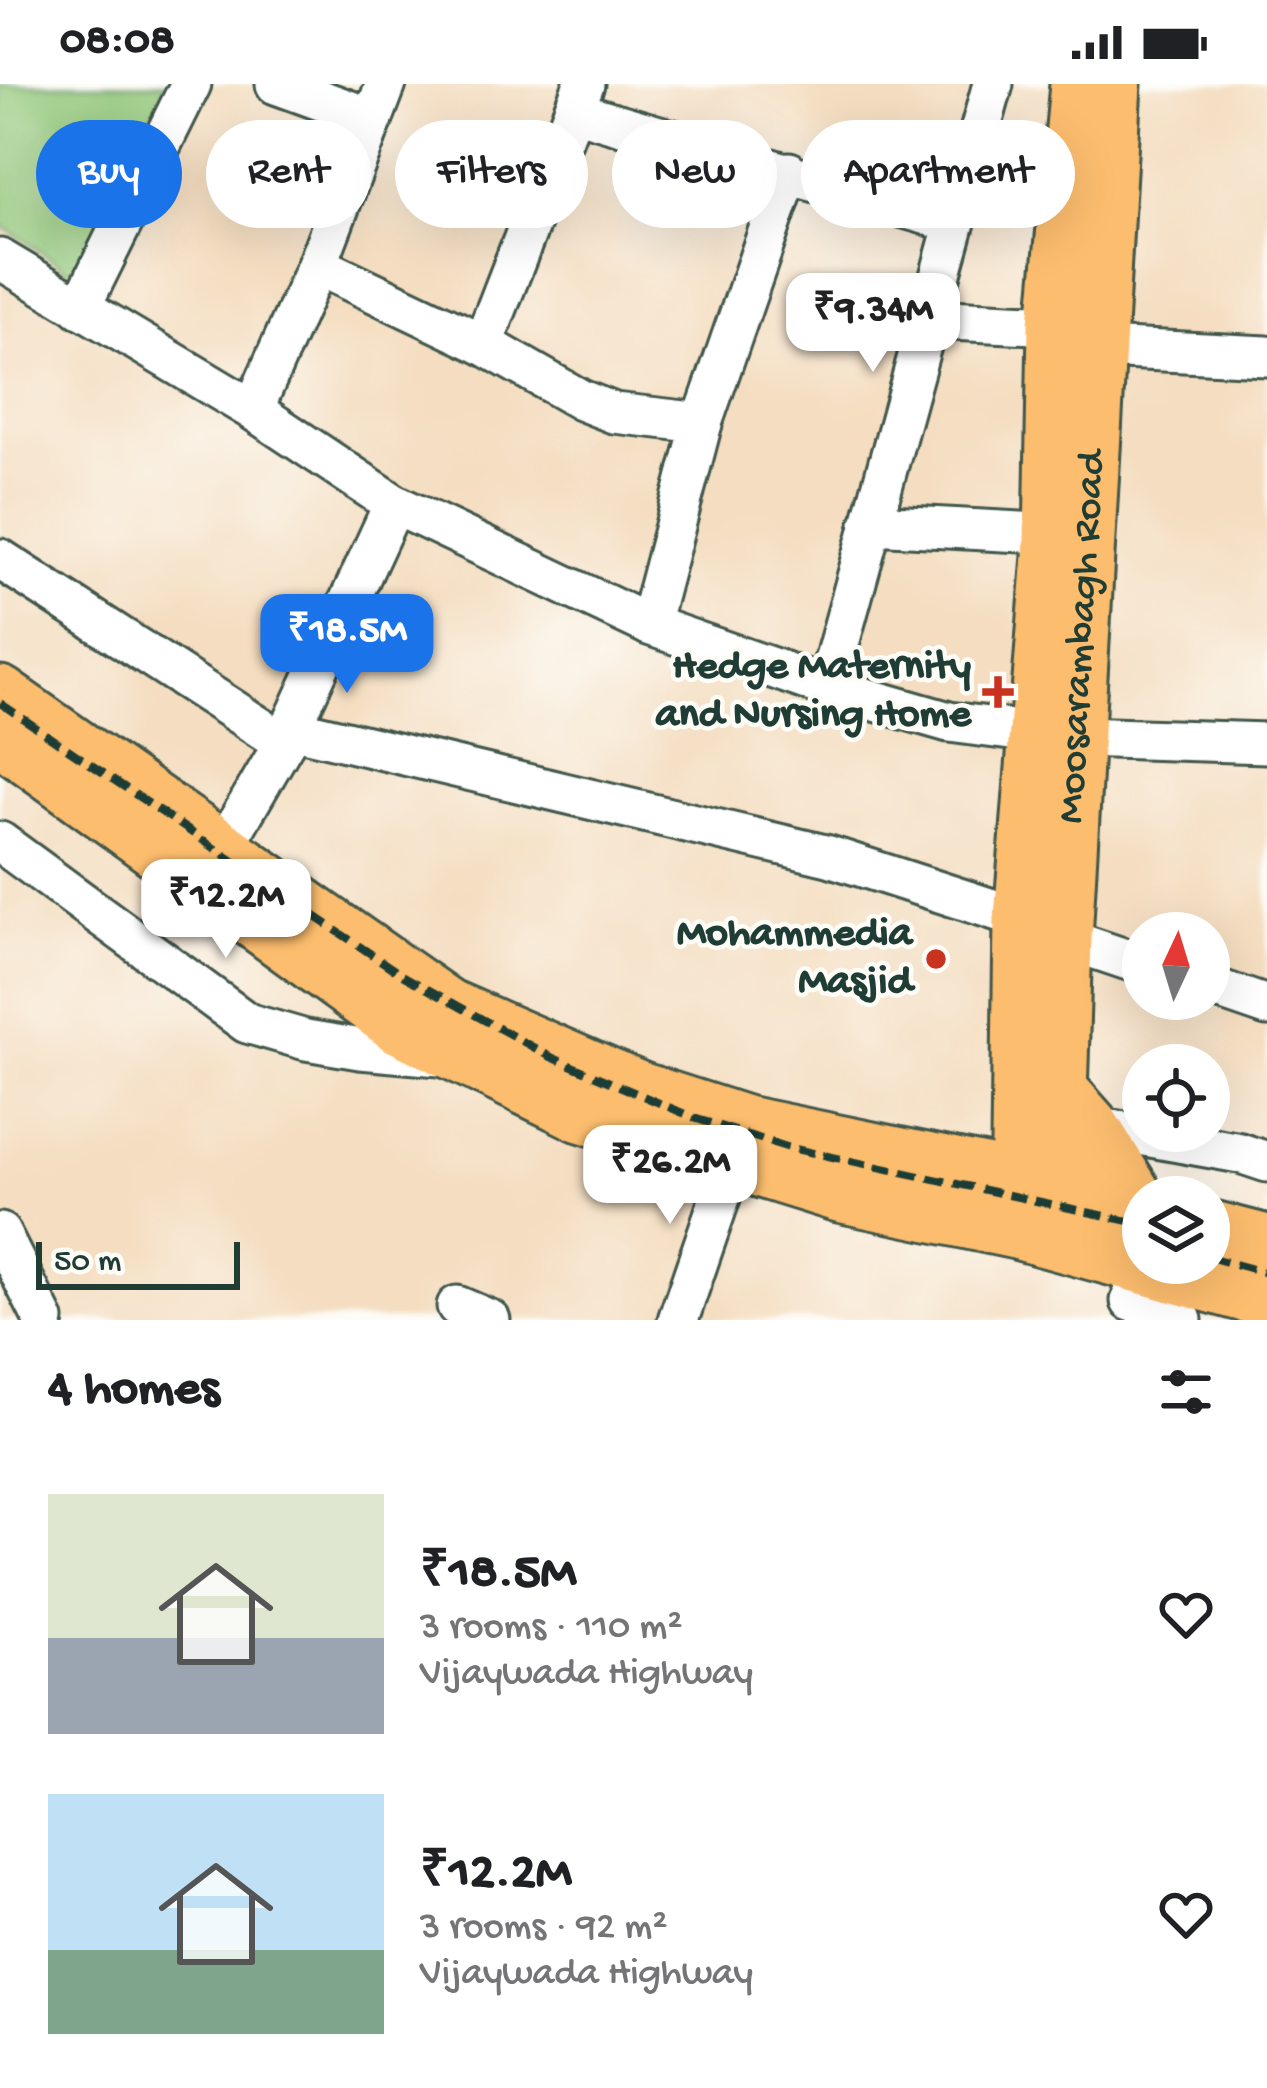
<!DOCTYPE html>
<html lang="en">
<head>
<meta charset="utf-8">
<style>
	:root { --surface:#fff; --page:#f2f2f2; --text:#202124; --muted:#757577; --accent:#1a73e8 }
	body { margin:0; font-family:"Gochi Hand",sans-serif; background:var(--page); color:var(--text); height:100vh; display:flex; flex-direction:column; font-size:45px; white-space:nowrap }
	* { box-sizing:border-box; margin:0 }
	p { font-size:39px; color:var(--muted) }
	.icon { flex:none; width:66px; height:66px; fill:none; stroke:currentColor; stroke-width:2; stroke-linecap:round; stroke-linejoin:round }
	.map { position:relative; height:1236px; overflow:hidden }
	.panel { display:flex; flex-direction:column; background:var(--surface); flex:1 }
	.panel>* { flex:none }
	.hud { position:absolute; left:36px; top:36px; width:1197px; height:108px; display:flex; gap:24px }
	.needle { width:78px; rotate:4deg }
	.buttons { position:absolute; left:1122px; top:828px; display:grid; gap:24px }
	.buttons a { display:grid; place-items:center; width:108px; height:108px; border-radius:50%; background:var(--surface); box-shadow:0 12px 48px #0002; font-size:60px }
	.scale { position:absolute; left:36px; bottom:30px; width:204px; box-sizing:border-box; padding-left:12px; border:6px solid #1f3d34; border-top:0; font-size:33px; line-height:42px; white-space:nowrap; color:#1f3d34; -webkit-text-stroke:9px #fdfcf7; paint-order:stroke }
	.price { position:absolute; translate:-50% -102px; padding:0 27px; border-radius:24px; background:#fff; color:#222; font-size:39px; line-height:78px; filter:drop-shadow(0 3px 6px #0008) }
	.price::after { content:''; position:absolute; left:50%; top:72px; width:36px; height:27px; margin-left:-18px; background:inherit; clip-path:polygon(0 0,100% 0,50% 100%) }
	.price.current { background:var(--accent); color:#fff }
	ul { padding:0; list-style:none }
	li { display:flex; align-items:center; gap:36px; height:300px; padding:0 48px }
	li span { display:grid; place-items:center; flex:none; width:336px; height:240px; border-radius:0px; color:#555 }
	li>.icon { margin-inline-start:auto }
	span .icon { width:144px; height:144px; fill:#fffc; stroke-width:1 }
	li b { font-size:51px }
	h2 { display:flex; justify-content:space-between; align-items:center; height:144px; padding:0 48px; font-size:51px }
	.tag { padding:0 42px; border-radius:54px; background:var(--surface); box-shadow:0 12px 48px #0002; font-size:42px; line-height:108px }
	.tag.current { background:var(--accent); color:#fff }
	.status { display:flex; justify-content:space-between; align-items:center; height:84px; padding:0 60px; background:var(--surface); direction:ltr }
	.status svg { height:33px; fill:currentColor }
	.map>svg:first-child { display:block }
</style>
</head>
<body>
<div class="status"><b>08:08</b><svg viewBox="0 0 49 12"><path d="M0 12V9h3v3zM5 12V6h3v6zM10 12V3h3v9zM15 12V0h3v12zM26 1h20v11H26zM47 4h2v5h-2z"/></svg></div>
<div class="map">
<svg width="1267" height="1236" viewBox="0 0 1267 1236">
	<rect width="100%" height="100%" fill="#fdfcf7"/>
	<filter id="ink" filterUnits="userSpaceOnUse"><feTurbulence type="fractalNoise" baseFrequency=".00833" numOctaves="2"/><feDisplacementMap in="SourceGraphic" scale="24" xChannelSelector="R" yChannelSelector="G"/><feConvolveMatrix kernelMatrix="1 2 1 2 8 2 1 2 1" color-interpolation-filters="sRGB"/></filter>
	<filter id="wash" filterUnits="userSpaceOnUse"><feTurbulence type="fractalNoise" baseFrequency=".004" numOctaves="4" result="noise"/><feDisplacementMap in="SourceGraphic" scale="48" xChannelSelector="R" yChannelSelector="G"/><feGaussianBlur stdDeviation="2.7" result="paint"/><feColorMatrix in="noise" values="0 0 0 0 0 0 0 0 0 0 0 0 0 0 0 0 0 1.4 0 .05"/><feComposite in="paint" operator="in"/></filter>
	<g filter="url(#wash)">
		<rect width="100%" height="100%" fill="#f4ddc0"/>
		<!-- green -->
		<path fill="#91c779" stroke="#588256" stroke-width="3" d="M0 0H167L76 192 0 141Z"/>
	</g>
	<g filter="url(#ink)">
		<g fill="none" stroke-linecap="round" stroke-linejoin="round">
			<!-- minor casing -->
			<g stroke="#3f5549" stroke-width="45">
				<g id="minor">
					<path d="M276 0 373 35"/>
					<path d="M574 27 952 138"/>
					<path d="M0 175 253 326 394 420 649 541 827 603 949 638 1035 649"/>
					<path d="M317 181 483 260 581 316 614 329 702 339"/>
					<path d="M80 224 191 0"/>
					<path d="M928 235 1054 241"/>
					<path d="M483 260 584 0"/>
					<path d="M1101 264 1267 272"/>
					<path d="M253 326 317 181 386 0"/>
					<path d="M871 440 1076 451"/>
					<path d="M0 475 284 659"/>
					<path d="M649 541 702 339 789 88"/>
					<path d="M827 603 993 0"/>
					<path d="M291 644 829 772 1020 834"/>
					<path d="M1078 653 1267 659"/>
					<path d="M0 758 247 939 306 956 360 965 440 972"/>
					<path d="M223 764 284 659 394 420"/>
					<path d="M1066 855 1143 881"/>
					<path d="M1209 902 1267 922"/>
					<path d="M1090 1042 1240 1069 1267 1078"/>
					<path d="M0 1149 44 1236"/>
					<path d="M1142 1180 1131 1217 1182 1236"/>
					<path d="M457 1222 490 1236"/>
					<path d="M678 1236 734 1073"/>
				</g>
			</g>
			<!-- major casing -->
			<g stroke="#3f5549" stroke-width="57">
				<g id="major">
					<path d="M1016 1134 1020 834 1050 459 1054 241 1076 0"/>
					<path id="s1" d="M1052 1143 1058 1105 1066 855 1115 0"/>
				</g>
			</g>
			<!-- highway casing -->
			<g stroke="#3f5549" stroke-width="63">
				<g id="highway">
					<path d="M0 611 447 924 639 1007 745 1041 1058 1105 1143 1128"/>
					<path d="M0 651 398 940 581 1029 839 1109 1016 1146 1267 1215"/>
					<path d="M1059 1007 1090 1042 1143 1127"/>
					<path d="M1209 1145 1267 1160"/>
				</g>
			</g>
			<!-- minor -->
			<use href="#minor" stroke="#fff" stroke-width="39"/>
			<!-- major -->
			<use href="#major" stroke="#fcbd6e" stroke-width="51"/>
			<!-- highway -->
			<use href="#highway" stroke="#fcbd6e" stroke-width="57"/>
			<!-- rail -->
			<g stroke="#1f3d34" stroke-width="8" stroke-dasharray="18 9" stroke-linecap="butt">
				<path d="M0 619 402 891 551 973 697 1035 786 1063 1143 1140"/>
				<path d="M1209 1173 1267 1189"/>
			</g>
		</g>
	</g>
	<!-- markers -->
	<g fill="#c8321e" stroke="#fdfcf7" stroke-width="4.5">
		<path d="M992 590h12v12h12v12h-12v12h-12v-12h-12v-12h12z"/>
		<circle cx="936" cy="875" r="12"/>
	</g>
	<g text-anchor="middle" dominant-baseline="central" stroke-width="9" stroke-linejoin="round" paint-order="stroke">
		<!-- street labels -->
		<g font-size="42" fill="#1f3d34" stroke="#fdfcf7">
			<text stroke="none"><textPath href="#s1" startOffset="591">Moosarambagh Road</textPath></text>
		</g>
		<!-- poi labels -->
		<g font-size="42" font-weight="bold" fill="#1f3d34" stroke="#fdfcf7" text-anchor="end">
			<text x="971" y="584">Hedge Maternity<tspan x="971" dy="48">and Nursing Home</tspan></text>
			<text x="912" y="851">Mohammedia<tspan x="912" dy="48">Masjid</tspan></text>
		</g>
	</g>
</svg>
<div class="buttons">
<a><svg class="needle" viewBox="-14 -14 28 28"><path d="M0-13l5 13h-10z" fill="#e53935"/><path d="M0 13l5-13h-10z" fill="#757577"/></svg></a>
<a><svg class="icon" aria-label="locate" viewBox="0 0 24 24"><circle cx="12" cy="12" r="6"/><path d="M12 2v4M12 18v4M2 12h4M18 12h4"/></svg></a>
<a><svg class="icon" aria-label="layers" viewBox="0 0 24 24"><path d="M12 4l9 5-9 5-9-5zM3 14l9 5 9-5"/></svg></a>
</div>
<div class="scale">50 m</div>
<b class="price" style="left:873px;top:291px">₹9.34M</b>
<b class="price current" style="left:347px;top:612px">₹18.5M</b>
<b class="price" style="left:226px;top:877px">₹12.2M</b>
<b class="price" style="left:670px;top:1143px">₹26.2M</b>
<div class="hud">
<a class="tag current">Buy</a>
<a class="tag">Rent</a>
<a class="tag">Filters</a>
<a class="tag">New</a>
<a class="tag">Apartment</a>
</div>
</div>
<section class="panel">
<h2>4 homes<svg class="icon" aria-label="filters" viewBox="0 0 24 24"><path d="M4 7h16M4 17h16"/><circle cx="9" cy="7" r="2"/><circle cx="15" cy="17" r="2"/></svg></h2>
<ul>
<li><span style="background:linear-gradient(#dfe7d0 60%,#9aa5b1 0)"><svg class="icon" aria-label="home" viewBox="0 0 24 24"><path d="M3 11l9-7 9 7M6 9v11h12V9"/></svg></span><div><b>₹18.5M</b><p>3 rooms · 110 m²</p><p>Vijaywada Highway</p></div><svg class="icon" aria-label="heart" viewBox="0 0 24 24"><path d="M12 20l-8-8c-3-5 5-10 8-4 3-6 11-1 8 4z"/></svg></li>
<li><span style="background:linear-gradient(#bfe0f5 65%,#7fa58c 0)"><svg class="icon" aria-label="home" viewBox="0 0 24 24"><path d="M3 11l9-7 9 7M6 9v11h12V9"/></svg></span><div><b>₹12.2M</b><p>3 rooms · 92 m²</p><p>Vijaywada Highway</p></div><svg class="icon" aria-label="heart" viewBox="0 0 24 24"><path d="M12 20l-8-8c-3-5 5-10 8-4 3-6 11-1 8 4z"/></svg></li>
</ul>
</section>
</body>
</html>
